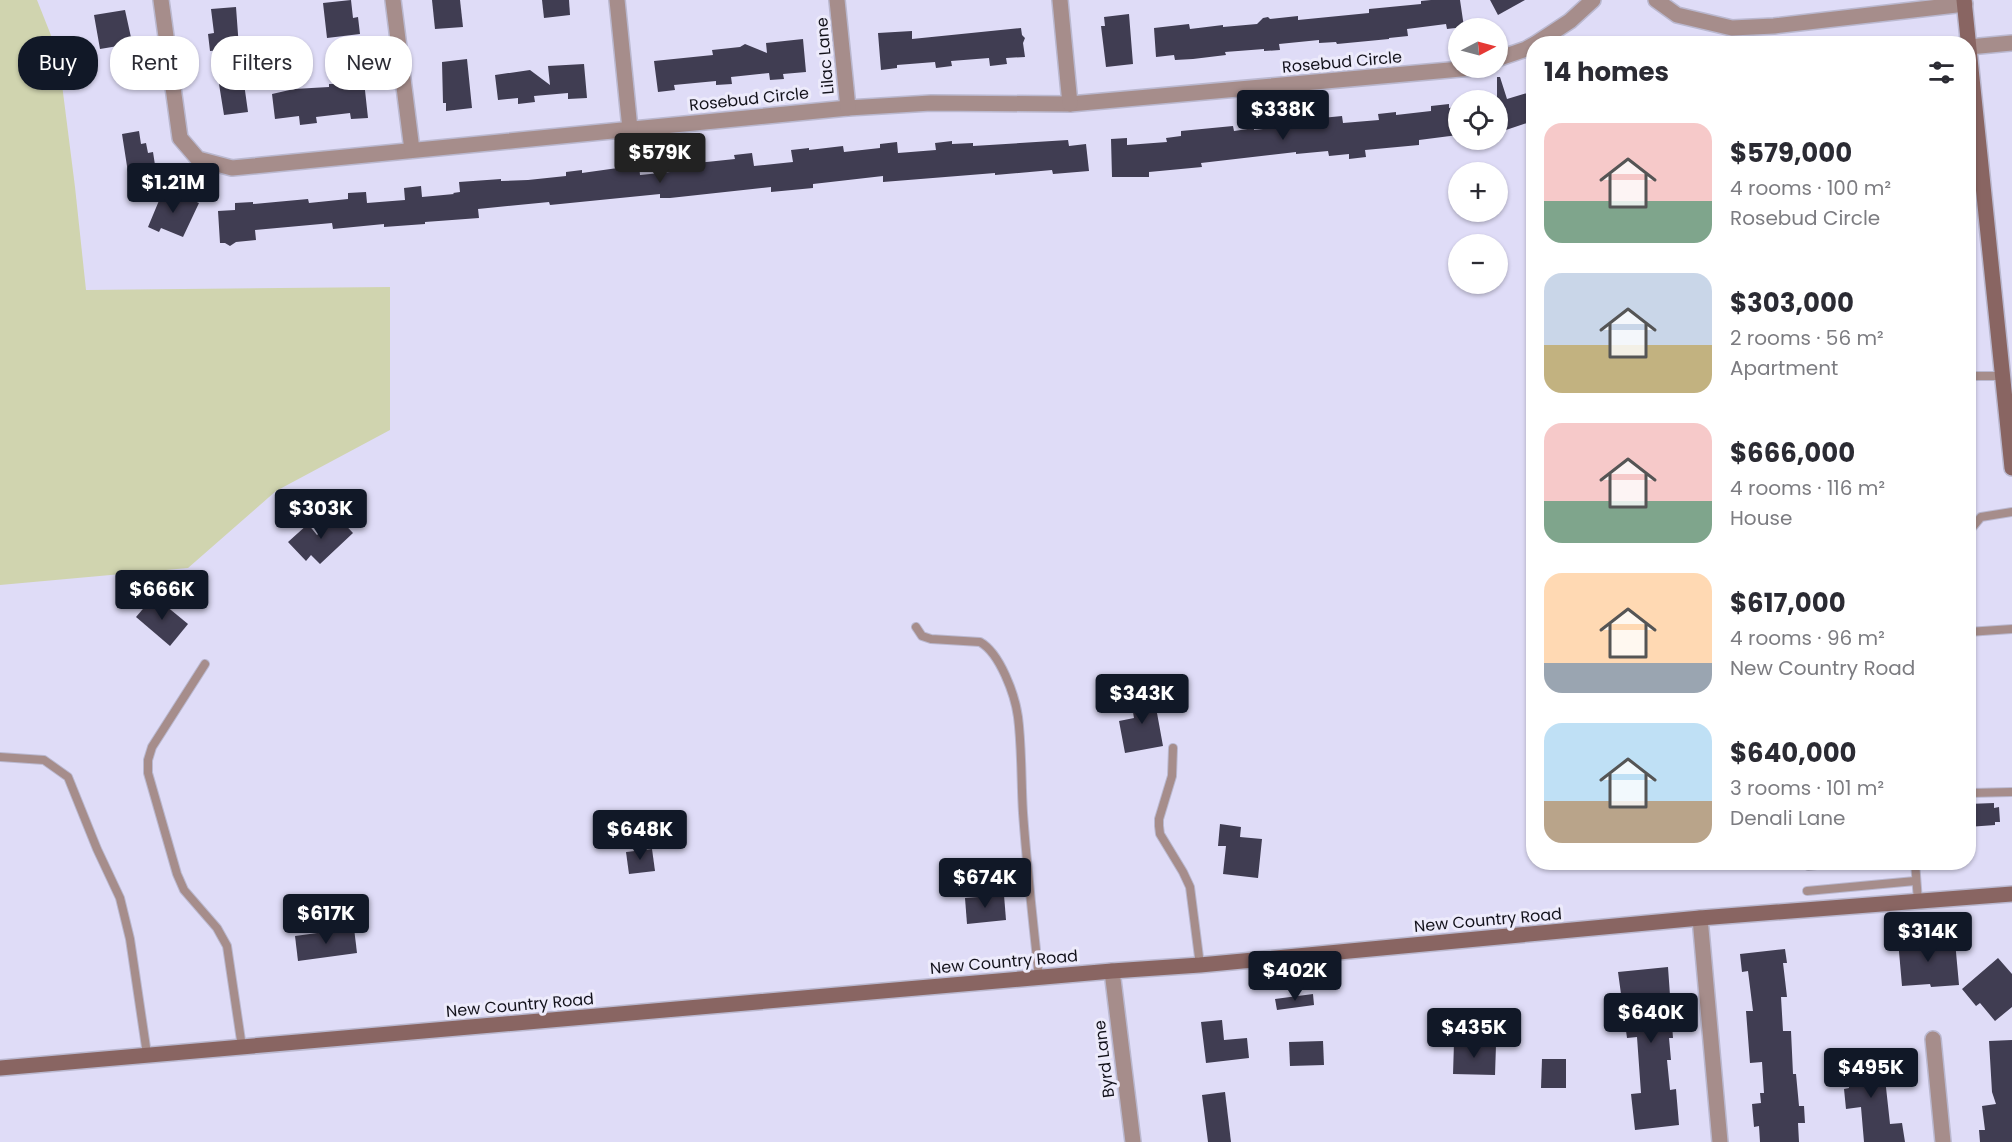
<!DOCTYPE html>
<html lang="en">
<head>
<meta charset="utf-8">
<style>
	:root { --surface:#fff; --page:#f7f7f7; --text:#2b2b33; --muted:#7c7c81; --accent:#111827 }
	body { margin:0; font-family:Poppins,sans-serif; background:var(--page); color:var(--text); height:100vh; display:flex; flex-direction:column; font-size:22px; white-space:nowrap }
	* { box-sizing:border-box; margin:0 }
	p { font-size:20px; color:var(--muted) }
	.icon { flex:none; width:33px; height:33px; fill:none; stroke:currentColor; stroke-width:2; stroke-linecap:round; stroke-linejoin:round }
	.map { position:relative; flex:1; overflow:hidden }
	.details { position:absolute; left:1526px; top:36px; width:450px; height:834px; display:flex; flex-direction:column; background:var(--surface); border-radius:24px; box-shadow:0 2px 4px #0004 }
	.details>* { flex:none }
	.banner { position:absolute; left:18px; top:36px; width:570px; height:54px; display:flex; gap:12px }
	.needle { width:39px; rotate:84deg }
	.buttons { position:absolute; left:1448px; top:18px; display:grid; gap:12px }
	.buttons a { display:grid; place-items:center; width:60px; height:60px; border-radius:50%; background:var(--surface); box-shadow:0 2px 4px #0004; font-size:30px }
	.price { position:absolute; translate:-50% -51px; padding:0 14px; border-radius:6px; background:var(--accent); color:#fff; font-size:20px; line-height:39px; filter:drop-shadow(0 2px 3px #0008) }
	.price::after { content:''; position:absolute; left:50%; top:36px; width:18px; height:14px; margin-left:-9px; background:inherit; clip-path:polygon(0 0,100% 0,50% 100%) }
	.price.selected { background:#222; color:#fff }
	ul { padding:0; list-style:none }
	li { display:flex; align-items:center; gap:18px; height:150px; padding:0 18px }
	li span { display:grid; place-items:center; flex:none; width:168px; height:120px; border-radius:18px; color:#555 }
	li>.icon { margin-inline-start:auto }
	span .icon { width:72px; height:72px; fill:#fffc; stroke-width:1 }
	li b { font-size:26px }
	h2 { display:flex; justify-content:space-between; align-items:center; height:72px; padding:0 18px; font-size:26px }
	.chip { padding:0 21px; border-radius:24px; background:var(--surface); box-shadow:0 2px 4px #0004; font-size:21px; line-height:54px }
	.chip.selected { background:var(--accent); color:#fff }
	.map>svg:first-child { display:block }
</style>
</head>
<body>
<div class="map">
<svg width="2012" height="1142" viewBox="0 0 2012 1142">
	<rect width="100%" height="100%" fill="#dfdcf7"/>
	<!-- green -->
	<path fill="#d0d4af" d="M0 0H37L58 53 75 187 86 290 390 287V430L276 491 188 568 0 585Z"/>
	<!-- building -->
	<g fill="#403d52">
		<path d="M351 0 353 18 358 17 360 34 327 38 323 3Z"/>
		<path d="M432 0H460L463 27 435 29Z"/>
		<path d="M542 0H569L570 15 544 18Z"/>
		<path d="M1431 0H1460L1464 27 1447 29 1446 24 1407 29 1408 36 1389 38V39L1337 44 1336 42 1319 43V40L1279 44 1280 50 1264 51V49L1225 52 1226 55 1193 59 1175 60 1174 55 1156 57 1154 28 1189 24 1190 29 1223 25V27L1257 24 1263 18 1268 17 1270 19 1298 16V20L1369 13V9L1421 4V1Z"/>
		<path d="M1490 0H1525L1498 15Z"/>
		<path d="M236 7 239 48 248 112 224 115 219 84 228 83 223 50 210 51 208 34 214 33 211 9Z"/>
		<path d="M125 10 132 42H129L130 44 100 49 94 15Z"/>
		<path d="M1129 14 1133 64 1106 67 1101 26H1105L1104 17Z"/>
		<path d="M1021 28 1022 35 1025 38 1023 43 1025 57 1006 58 1007 64 990 66 989 58 951 61 952 66 936 68 935 62 897 65V68L881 70 878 33 912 31V39Z"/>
		<path d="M803 39 806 72 783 74 784 79 770 80 769 73 731 77 732 84 716 85V81L674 85 675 90 658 92 654 61 713 55 712 50 740 47 745 44 767 53 766 43Z"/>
		<path d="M467 59 472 108 446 111V103H443L442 62Z"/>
		<path d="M584 64 587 98 568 99V93L534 96 535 102 518 104V98L498 100 495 75 530 70 550 85 548 66Z"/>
		<path d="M1497 77H1500L1507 99 1527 93 1533 111V121L1500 132 1497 122Z"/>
		<path d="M338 79 343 83 364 81 368 118 351 119 350 113 316 117 317 123 300 125 299 116 275 119 272 94 294 89 329 87V84H334Z"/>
		<path d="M1449 104V108L1458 107V135L1419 140V145L1365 150 1366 157 1349 159V154L1329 156 1328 151 1296 154V152L1201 163 1202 167 1149 172V177H1112L1111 139 1127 138V145L1167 142 1166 138 1181 136V131L1233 126 1234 131 1254 128V130L1292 126 1291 121 1342 116 1343 123 1379 120 1378 114 1396 112V115L1431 111V106Z"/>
		<path d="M139 131 141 144 146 143 148 153 153 152 155 165 150 166 151 176 129 179 122 134Z"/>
		<path d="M1068 140 1069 146 1086 144 1089 171 1053 174 1052 170 995 175V173L883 182V176L813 184V188L771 192V187L670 198H660V194L550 205 549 202 478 209 479 218 425 222V224L384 227V224L333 229 332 223 255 230 256 240 236 242 230 246 225 243H220L218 211 235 210V203L253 202V204L308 199 309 203 348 199V193L366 192 367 203 405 200 404 188 421 186 422 197 454 194 453 193 460 192 459 182 501 179V181L528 180 566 176V172L582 170V173L639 165 640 175 680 171V162L697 160V163L735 159 734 155 752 153 754 166 793 162 791 150 809 148V150L843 146 844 152 880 148V144L897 142 898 153 936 150 935 143 952 141V144L973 143V146Z"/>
		<path d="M163 191 182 200 183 196 199 203 183 237 161 228 159 232 148 227Z"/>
		<path d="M337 516 353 533 320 564 311 555 306 561 288 542 308 524 317 535Z"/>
		<path d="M154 596 188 624 170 646 136 617Z"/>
		<path d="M1153 691 1163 746 1125 753 1119 721 1134 718 1130 695Z"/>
		<path d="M1994 803V808L1999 807 2000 822H1995V825L1968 827V804Z"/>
		<path d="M1220 824 1241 827 1240 837 1262 839 1258 878 1223 874 1226 846H1218Z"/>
		<path d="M652 849 655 871 629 874 626 852Z"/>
		<path d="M1004 895 1006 920 967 924 965 898Z"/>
		<path d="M354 928 357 953 298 961 295 936Z"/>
		<path d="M1919 937 1920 944 1955 941 1959 985 1931 987 1930 984 1902 986 1898 940Z"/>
		<path d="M1785 949 1787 963H1783L1787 997H1781L1783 1031H1791L1793 1074H1796L1799 1106H1804L1805 1123H1798L1799 1142H1760L1759 1126 1754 1127 1752 1104 1761 1103 1760 1093H1764L1762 1062 1750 1063 1746 1011H1753L1748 971 1742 972 1740 954Z"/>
		<path d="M1998 958 2012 974V1007L1995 1021 1980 1003 1976 1006 1962 989Z"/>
		<path d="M1668 967 1673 1038H1669L1671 1060H1667L1670 1090 1676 1089 1679 1125 1635 1130 1631 1094 1641 1093 1637 1037 1627 1038 1618 972Z"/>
		<path d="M1313 994 1314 1005 1277 1010 1275 999Z"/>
		<path d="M1222 1020 1224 1040 1247 1038 1249 1058 1206 1063 1201 1022Z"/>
		<path d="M2012 1040V1142H1980L1979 1130H1985L1982 1106 1996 1104 1992 1092 1989 1041Z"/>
		<path d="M1323 1041 1324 1065 1290 1066 1289 1042Z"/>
		<path d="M1454 1043 1496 1045 1495 1075 1453 1074Z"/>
		<path d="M1876 1053V1061L1883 1060 1890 1124 1902 1123 1905 1142H1864L1861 1107 1846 1109 1844 1089 1849 1088 1846 1056Z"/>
		<path d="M1542 1059H1566V1088H1541Z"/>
		<path d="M1225 1092 1231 1142H1208L1202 1095Z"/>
	</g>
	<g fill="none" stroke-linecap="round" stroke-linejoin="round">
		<!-- lane casing -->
		<g stroke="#bab8cf" stroke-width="10">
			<g id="lane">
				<path d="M1968 376H2003"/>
				<path d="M1971 529 1981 517 2012 512"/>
				<path d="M916 627 922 636 931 639 980 642C1000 653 1015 695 1018 717 1022 748 1021 782 1023 813 1027 868 1033 923 1039 977"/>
				<path d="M1968 632 2012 629"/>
				<path d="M205 664 152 747 148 760V773L177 874 184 890 217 928 227 946 242 1047"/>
				<path d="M1173 748 1172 776 1159 819V826L1160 834 1183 872 1190 887 1200 965"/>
				<path d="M0 757 44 760 68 777 97 849 120 898 130 939 147 1054"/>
				<path d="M1970 793 2012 792"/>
				<path d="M1808 862V866L1842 862"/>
				<path d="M1915 862 1918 901"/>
				<path d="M1807 891 1915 881"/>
			</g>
		</g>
		<!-- street casing -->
		<g stroke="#bab8cf" stroke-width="18">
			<g id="street">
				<path d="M161 0 180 138 198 159 232 168 848 108 931 103 1070 104 1472 68"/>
				<path d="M393 0 412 150"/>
				<path d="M617 0 630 129"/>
				<path d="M837 0 848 108"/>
				<path d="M1060 0 1070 104"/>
				<path d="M1656 0 1677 15 1732 28 1774 26 1965 4"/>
				<path d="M1535 44 1570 21 1593 0"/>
				<path d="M1969 47 2012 43"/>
				<path d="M1497 59 1526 49 1533 45"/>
				<path d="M1700 918 1720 1142"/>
				<path d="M1112 971 1133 1142"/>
				<path d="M1933 1039 1943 1142"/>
			</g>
		</g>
		<!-- secondary casing -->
		<g stroke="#bab8cf" stroke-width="18">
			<g id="secondary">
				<path d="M1964 0 2012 468"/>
				<path d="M0 1068 1112 971 1200 965 1700 918 2012 894"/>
			</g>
		</g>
		<!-- lane -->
		<use href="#lane" stroke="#a68d8b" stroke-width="8"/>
		<!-- street -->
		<use href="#street" stroke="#a68d8b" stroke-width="15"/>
		<!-- secondary -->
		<use href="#secondary" stroke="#896562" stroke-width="15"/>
	</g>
	<g text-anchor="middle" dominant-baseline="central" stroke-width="6" stroke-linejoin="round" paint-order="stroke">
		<!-- street labels -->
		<g font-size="16" fill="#13121b" stroke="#edebfb">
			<text transform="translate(825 56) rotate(-95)">Lilac Lane</text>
			<text transform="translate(1342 62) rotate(-5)">Rosebud Circle</text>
			<text transform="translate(749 99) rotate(-6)">Rosebud Circle</text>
			<text transform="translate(1488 920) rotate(-5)">New Country Road</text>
			<text transform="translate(1004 962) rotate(-5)">New Country Road</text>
			<text transform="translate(520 1005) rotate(-5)">New Country Road</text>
			<text transform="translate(1104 1059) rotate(-97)">Byrd Lane</text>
		</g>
	</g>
</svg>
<div class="buttons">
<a><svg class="needle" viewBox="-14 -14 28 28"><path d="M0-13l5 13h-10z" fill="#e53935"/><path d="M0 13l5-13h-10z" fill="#7c7c81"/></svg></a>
<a><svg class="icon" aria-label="locate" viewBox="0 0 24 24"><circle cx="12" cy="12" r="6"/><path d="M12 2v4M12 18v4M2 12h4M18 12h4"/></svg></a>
<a>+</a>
<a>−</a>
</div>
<b class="price" style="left:1283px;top:141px">$338K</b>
<b class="price selected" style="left:660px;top:184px">$579K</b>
<b class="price" style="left:173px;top:214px">$1.21M</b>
<b class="price" style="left:321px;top:540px">$303K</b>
<b class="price" style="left:162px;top:621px">$666K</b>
<b class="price" style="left:1142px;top:725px">$343K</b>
<b class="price" style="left:640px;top:861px">$648K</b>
<b class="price" style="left:985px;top:909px">$674K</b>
<b class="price" style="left:326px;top:945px">$617K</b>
<b class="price" style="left:1928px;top:963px">$314K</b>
<b class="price" style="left:1295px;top:1002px">$402K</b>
<b class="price" style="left:1651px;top:1044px">$640K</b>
<b class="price" style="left:1474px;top:1059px">$435K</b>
<b class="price" style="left:1871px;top:1099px">$495K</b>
<div class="banner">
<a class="chip selected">Buy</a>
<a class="chip">Rent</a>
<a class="chip">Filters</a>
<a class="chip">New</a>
</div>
<section class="details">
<h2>14 homes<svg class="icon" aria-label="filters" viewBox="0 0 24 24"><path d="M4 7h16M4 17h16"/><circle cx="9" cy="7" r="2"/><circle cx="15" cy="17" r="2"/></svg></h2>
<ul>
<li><span style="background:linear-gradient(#f6c9c9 65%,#7fa58c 0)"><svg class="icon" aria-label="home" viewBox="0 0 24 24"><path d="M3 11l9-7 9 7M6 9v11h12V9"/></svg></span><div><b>$579,000</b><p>4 rooms · 100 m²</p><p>Rosebud Circle</p></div></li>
<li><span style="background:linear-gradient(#c9d6e8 60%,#c2b280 0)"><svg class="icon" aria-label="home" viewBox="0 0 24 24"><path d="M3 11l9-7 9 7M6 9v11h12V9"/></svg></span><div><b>$303,000</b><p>2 rooms · 56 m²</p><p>Apartment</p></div></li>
<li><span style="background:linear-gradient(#f6c9c9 65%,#7fa58c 0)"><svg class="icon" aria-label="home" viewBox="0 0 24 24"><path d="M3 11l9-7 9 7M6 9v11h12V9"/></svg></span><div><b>$666,000</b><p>4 rooms · 116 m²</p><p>House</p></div></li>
<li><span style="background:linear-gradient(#ffd9b3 75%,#9aa5b1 0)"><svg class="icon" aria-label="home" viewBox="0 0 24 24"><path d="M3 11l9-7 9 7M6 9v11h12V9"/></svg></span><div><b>$617,000</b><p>4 rooms · 96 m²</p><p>New Country Road</p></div></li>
<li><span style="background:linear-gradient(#bfe0f5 65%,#b9a48a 0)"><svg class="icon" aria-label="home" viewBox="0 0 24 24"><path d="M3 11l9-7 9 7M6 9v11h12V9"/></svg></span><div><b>$640,000</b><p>3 rooms · 101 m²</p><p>Denali Lane</p></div></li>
</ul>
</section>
</div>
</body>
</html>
